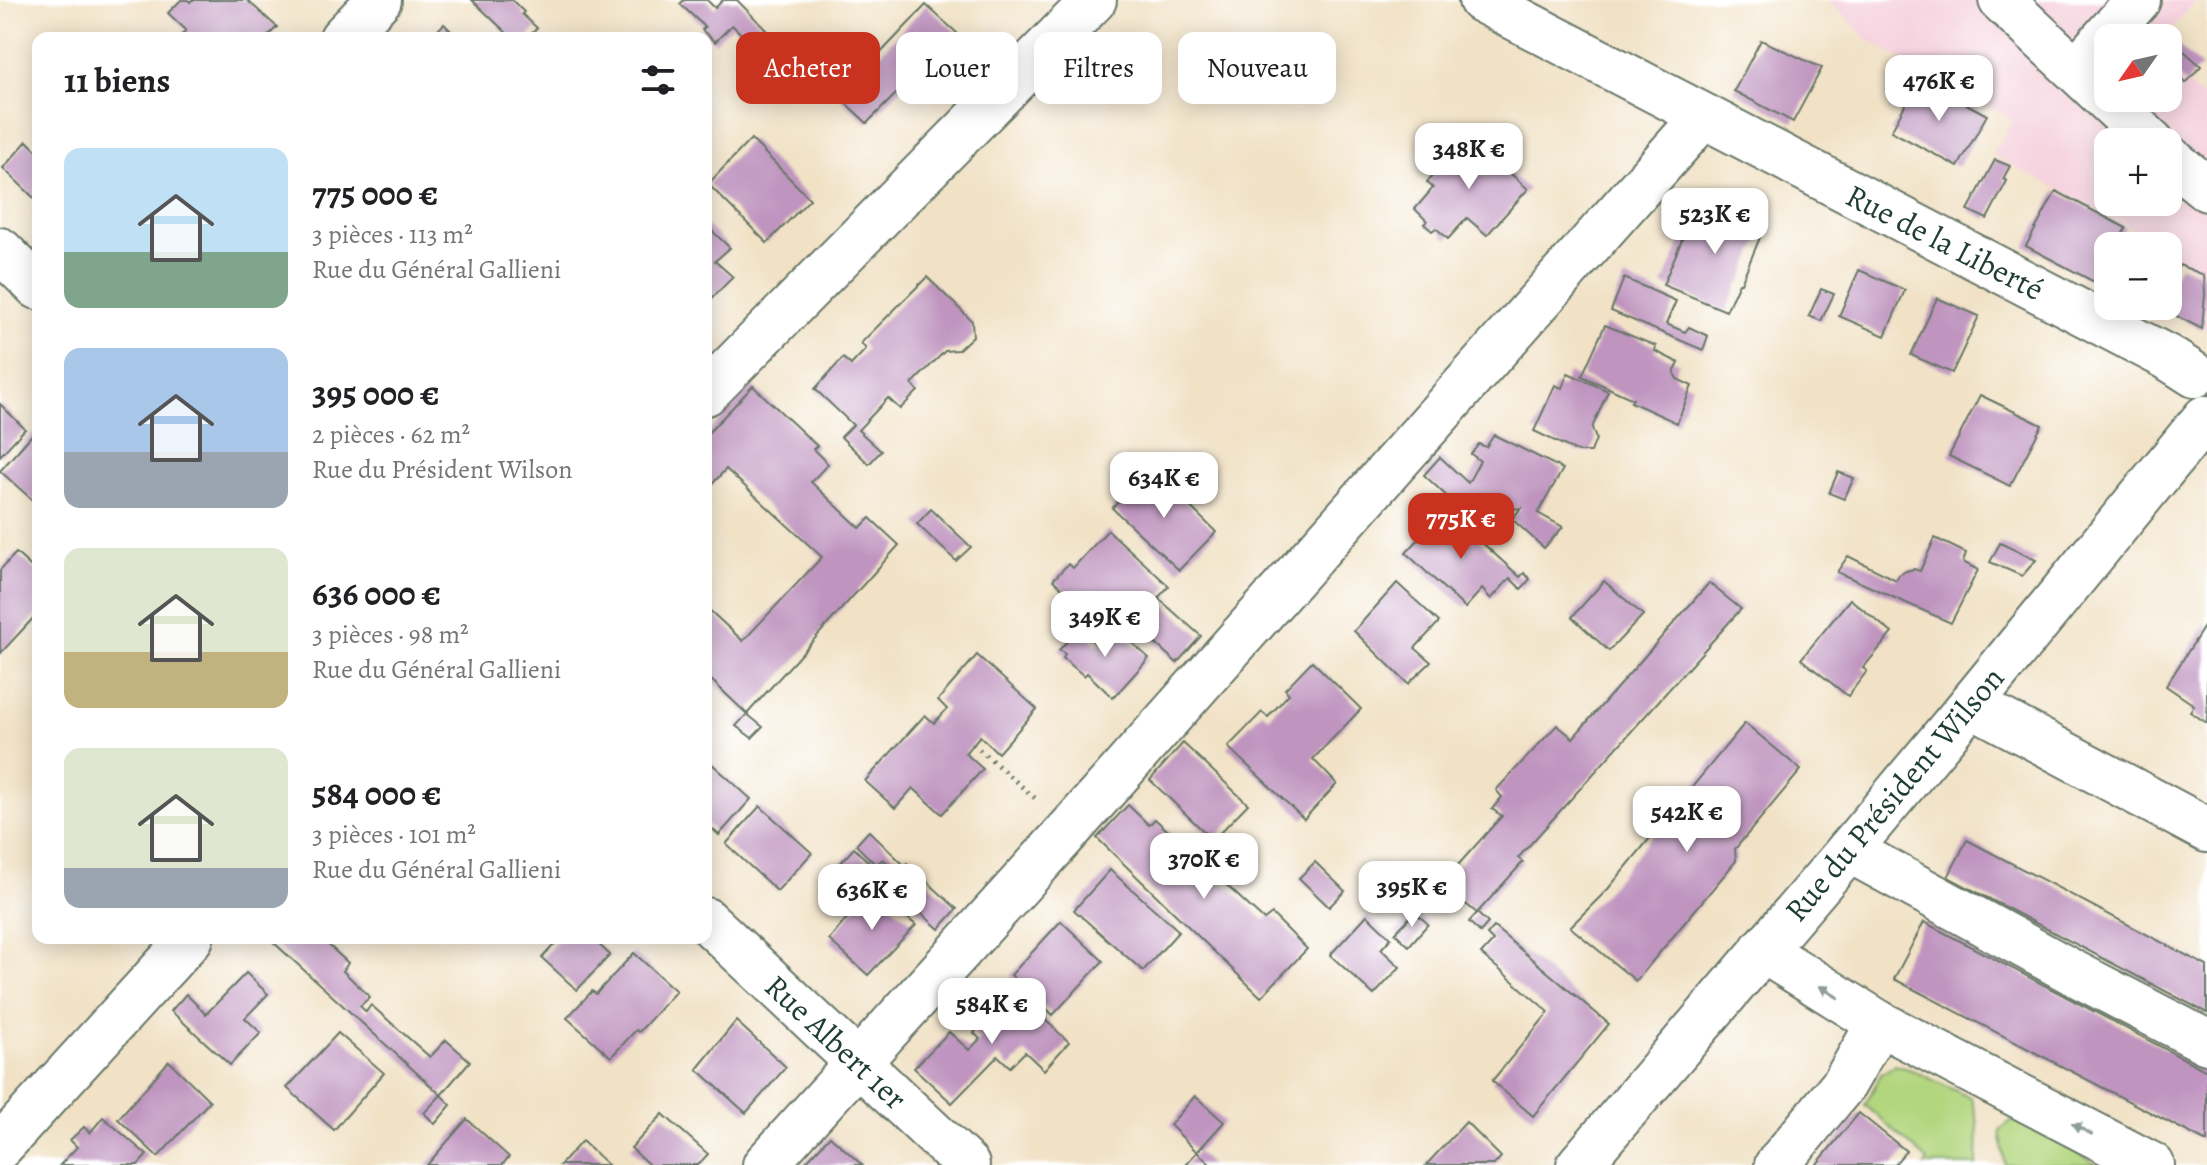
<!DOCTYPE html>
<html lang="fr">
<head>
<meta charset="utf-8">
<style>
	:root { --surface:#fff; --page:#f6f6f6; --text:#202124; --muted:#757577; --accent:#c8321e }
	body { margin:0; font-family:Alegreya,serif; background:var(--page); color:var(--text); height:100vh; display:flex; flex-direction:column; font-size:30px; white-space:nowrap }
	* { box-sizing:border-box; margin:0 }
	p { font-size:26px; color:var(--muted) }
	.icon { flex:none; width:44px; height:44px; fill:none; stroke:currentColor; stroke-width:2; stroke-linecap:round; stroke-linejoin:round }
	.map { position:relative; flex:1; overflow:hidden }
	.panel { position:absolute; left:32px; top:32px; width:680px; height:912px; display:flex; flex-direction:column; background:var(--surface); border-radius:16px; box-shadow:0 4px 20px #0003 }
	.panel>* { flex:none }
	.guide { position:absolute; left:736px; top:32px; width:760px; height:72px; display:flex; gap:16px }
	.needle { width:52px; rotate:236deg }
	.buttons { position:absolute; left:2094px; top:24px; display:grid; gap:16px }
	.buttons a { display:grid; place-items:center; width:88px; height:88px; border-radius:16px; background:var(--surface); box-shadow:0 4px 20px #0003; font-size:40px }
	.price { position:absolute; translate:-50% -68px; padding:0 18px; border-radius:16px; background:#fff; color:#222; font-size:26px; line-height:52px; filter:drop-shadow(0 2px 4px #0008) }
	.price::after { content:''; position:absolute; left:50%; top:48px; width:24px; height:18px; margin-left:-12px; background:inherit; clip-path:polygon(0 0,100% 0,50% 100%) }
	.price.current { background:var(--accent); color:#fff }
	ul { padding:0; list-style:none }
	li { display:flex; align-items:center; gap:24px; height:200px; padding:0 32px }
	li span { display:grid; place-items:center; flex:none; width:224px; height:160px; border-radius:16px; color:#555 }
	li>.icon { margin-inline-start:auto }
	span .icon { width:96px; height:96px; fill:#fffc; stroke-width:1 }
	li b { font-size:34px }
	h2 { display:flex; justify-content:space-between; align-items:center; height:96px; padding:0 32px; font-size:34px }
	.pill { padding:0 28px; border-radius:16px; background:var(--surface); box-shadow:0 4px 20px #0003; font-size:28px; line-height:72px }
	.pill.current { background:var(--accent); color:#fff }
	.map>svg:first-child { display:block }
</style>
</head>
<body>
<div class="map">
<svg width="2207" height="1165" viewBox="0 0 2207 1165">
	<rect width="100%" height="100%" fill="#fff"/>
	<filter id="ink" filterUnits="userSpaceOnUse"><feTurbulence type="fractalNoise" baseFrequency=".0125" numOctaves="2"/><feDisplacementMap in="SourceGraphic" scale="16" xChannelSelector="R" yChannelSelector="G"/><feConvolveMatrix kernelMatrix="1 2 1 2 8 2 1 2 1" color-interpolation-filters="sRGB"/></filter>
	<filter id="wash" filterUnits="userSpaceOnUse"><feTurbulence type="fractalNoise" baseFrequency=".006" numOctaves="4" result="noise"/><feDisplacementMap in="SourceGraphic" scale="32" xChannelSelector="R" yChannelSelector="G"/><feGaussianBlur stdDeviation="1.8" result="paint"/><feColorMatrix in="noise" values="0 0 0 0 0 0 0 0 0 0 0 0 0 0 0 0 0 1.4 0 .05"/><feComposite in="paint" operator="in"/></filter>
	<g filter="url(#wash)">
		<rect width="100%" height="100%" fill="#f1e2c6"/>
		<!-- built -->
		<path fill="#f5cfdb" fill-rule="evenodd" d="M1828 0H2196L2164 38H2108V98H2168V68L2207 100V328L2202 329 2205 294 2204 275 2168 252V246H2159L2126 225 1993 155 2012 119 1871 42ZM2108 142H2168V202H2108Z"/>
		<!-- green -->
		<g fill="#b2d67e" stroke="#688a59" stroke-width="2">
			<path d="M1895 1065 1912 1070 1971 1098 1978 1123 1977 1165H1925L1928 1161 1865 1105 1881 1074Z"/>
			<path d="M2016 1117 2098 1165H2005L2000 1130Z"/>
		</g>
		<g id="blocks">
			<!-- building -->
			<g fill="#bf94bf">
				<path d="M181 0H188L190 2 192 0H247L277 27 266 38H179L186 30 168 13Z"/>
				<path d="M472 0H512L524 12 522 14 537 28 527 38H512Z"/>
				<path d="M684 0H707L715 8 723 0H737L779 43 782 39 803 60 786 78 732 25 715 42 702 30 705 27 680 4Z"/>
				<path d="M926 5 957 33 867 123 839 97Z"/>
				<path d="M444 24 458 38H430Z"/>
				<path d="M2169 38 2201 66 2186 83 2168 68Z"/>
				<path d="M1761 40 1822 68 1793 122 1734 91Z"/>
				<path d="M1919 79 1987 115 1958 167 1891 131Z"/>
				<path d="M1467 135 1528 189 1487 235 1467 218 1448 239 1436 228 1432 231 1424 224 1427 221 1415 209 1433 188 1427 182Z"/>
				<path d="M751 139 810 199 767 243 708 184Z"/>
				<path d="M27 141 38 152V196L35 199 3 168Z"/>
				<path d="M1995 160 2010 166 2003 179 2007 181 1987 219 1968 210Z"/>
				<path d="M2056 191 2126 228 2116 246H2108V261L2096 283 2026 246Z"/>
				<path d="M1710 202 1766 223 1741 283H1739L1726 311 1663 285 1689 223 1700 226Z"/>
				<path d="M706 225 730 248 715 261 733 277 706 304Z"/>
				<path d="M2179 265 2204 275 2205 294 2202 329 2157 306H2168V289Z"/>
				<path d="M1859 270 1905 290 1885 336 1839 316Z"/>
				<path d="M927 277 972 321 973 336 958 350 945 351 912 384 918 391 900 409 888 398 858 430 881 451 869 464 841 437 853 425 815 389 843 358 851 365 866 349 861 343Z"/>
				<path d="M1624 278 1676 301 1666 324 1685 332 1689 327 1708 336 1703 350 1611 311Z"/>
				<path d="M1821 289 1834 294 1821 321 1809 316Z"/>
				<path d="M1937 298 1979 316 1952 373 1911 355Z"/>
				<path d="M1605 325 1656 346 1655 351 1679 363 1674 373 1677 379 1692 386 1677 423 1631 402 1633 399 1582 376Z"/>
				<path d="M1568 373 1608 391 1592 428 1596 439 1591 452H1578L1534 431 1555 385 1562 388Z"/>
				<path d="M753 386 817 446 813 449 828 464 811 482 860 528 870 518 899 545 747 714 706 675V607L743 641 822 557 726 469 706 491V435Z"/>
				<path d="M1980 395 2042 425 2010 486 1949 456Z"/>
				<path d="M0 404 25 429 0 456Z"/>
				<path d="M38 428V505L0 471Z"/>
				<path d="M1494 435 1563 469 1538 513 1563 527 1544 548 1512 519 1521 508 1512 509 1499 520 1495 517 1482 529 1424 475 1440 457 1468 483 1480 461 1471 454 1479 444 1486 447Z"/>
				<path d="M1152 469 1216 532 1179 570 1112 508Z"/>
				<path d="M1838 472 1854 478 1844 499 1829 493Z"/>
				<path d="M931 509 971 547 956 561 917 524Z"/>
				<path d="M1446 510 1520 577 1524 573 1530 579 1524 586 1521 589 1510 578 1491 599 1482 589 1465 608 1406 553Z"/>
				<path d="M1108 530 1169 586 1158 598 1201 636 1177 663 1120 612 1106 627 1053 580 1068 564 1073 568Z"/>
				<path d="M1935 538 1966 553 1963 562 1978 570 1951 623 1837 572 1848 556 1896 580 1899 575 1906 571 1914 569 1920 571Z"/>
				<path d="M2000 543 2036 560 2022 576 1990 562Z"/>
				<path d="M16 553 38 573V613L0 654V570Z"/>
				<path d="M1604 581 1643 615 1609 651 1572 617Z"/>
				<path d="M1397 583 1439 622 1415 648 1431 662 1408 684 1354 631Z"/>
				<path d="M1709 583 1741 609 1518 858 1523 862 1477 913 1488 923 1480 932 1469 922 1477 913 1441 884 1502 816 1492 809 1502 797 1496 790 1557 725 1573 738Z"/>
				<path d="M1850 599 1892 633 1863 668 1867 671 1848 696 1801 659Z"/>
				<path d="M2207 622V723L2190 712 2194 705 2166 686Z"/>
				<path d="M1114 627 1149 658 1113 698 1087 673 1084 676 1063 658 1065 654 1059 650 1079 628 1097 645Z"/>
				<path d="M977 655 1037 709 998 753 980 736 965 753 983 769 942 814 913 788 895 808 865 781 925 715 934 723 947 709 938 700Z"/>
				<path d="M1312 661 1361 709 1313 759 1337 784 1304 819 1228 747 1262 712 1268 717 1289 694 1285 689Z"/>
				<path d="M747 714 763 727 752 738 736 726Z"/>
				<path d="M1745 723 1801 770 1735 849 1736 861 1636 981 1570 927 1608 889Z"/>
				<path d="M1183 743 1248 804 1213 840 1150 780Z"/>
				<path d="M710 762 751 799 719 835 706 823V767Z"/>
				<path d="M1128 805 1149 825 1155 819 1264 920 1272 914 1307 949 1261 997 1097 838Z"/>
				<path d="M760 806 812 853 777 891 726 844Z"/>
				<path d="M869 831 905 866 907 863 957 909 939 929 888 883 899 873 883 859 876 865 856 845Z"/>
				<path d="M1967 840 2207 966V1013L1948 877Z"/>
				<path d="M854 848 880 873 864 889 838 866Z"/>
				<path d="M1315 862 1345 891 1329 907 1299 878Z"/>
				<path d="M1110 870 1179 931 1143 971 1074 910Z"/>
				<path d="M871 889 916 925 868 975 829 940Z"/>
				<path d="M1415 912 1428 924 1409 946 1395 933Z"/>
				<path d="M1367 915 1391 938 1381 949 1400 967 1374 995 1330 955Z"/>
				<path d="M1061 921 1103 961 1053 1015 1011 975Z"/>
				<path d="M1924 922 2207 1071V1142L1894 979Z"/>
				<path d="M1494 927 1609 1024 1533 1116 1492 1081 1549 1012 1481 954 1493 941 1487 935Z"/>
				<path d="M275 938H321L348 963 343 971 370 997 360 1006 366 1012 371 1005 430 1057 446 1040 470 1061 441 1095 272 941Z"/>
				<path d="M560 938H592L610 955 577 990 542 958Z"/>
				<path d="M634 953 676 991 639 1032 636 1030 611 1057 567 1018 592 991 596 994Z"/>
				<path d="M246 973 268 994 245 1018 261 1033 230 1065 171 1011 186 994 206 1014Z"/>
				<path d="M1011 988 1069 1042 1044 1070 1025 1052 1010 1067 998 1056 952 1103 914 1068 949 1032 969 1050 980 1039 974 1033 987 1018 984 1016Z"/>
				<path d="M736 1021 786 1067 746 1113 697 1069Z"/>
				<path d="M338 1033 384 1073 334 1130 287 1088Z"/>
				<path d="M169 1061 210 1101 158 1157 118 1119Z"/>
				<path d="M441 1095 451 1105 435 1124 424 1113Z"/>
				<path d="M1195 1096 1224 1122 1197 1152 1211 1165H1185L1197 1152 1170 1125Z"/>
				<path d="M1859 1113 1906 1151 1894 1165H1816Z"/>
				<path d="M663 1114 708 1154 698 1165H649L631 1148Z"/>
				<path d="M103 1117 147 1155 138 1165H60L77 1147 70 1140 84 1127 90 1133Z"/>
				<path d="M467 1119 509 1157 502 1165H427Z"/>
				<path d="M1466 1122 1501 1157 1494 1165H1426Z"/>
				<path d="M830 1136 862 1165H803Z"/>
				<path d="M582 1141 608 1165H560Z"/>
			</g>
		</g>
	</g>
	<g filter="url(#ink)">
		<use href="#blocks" fill-opacity="0" stroke="#687767" stroke-width="2"/>
		<g fill="none" stroke-linecap="round" stroke-linejoin="round">
			<!-- minor casing -->
			<g stroke="#687767" stroke-width="48">
				<g id="minor">
					<path d="M1481 0 2167 357 2195 375"/>
					<path d="M2001 0 2152 142"/>
					<path d="M342 38 379 0"/>
					<path d="M2076 70 2138 0"/>
					<path d="M2168 157 2207 189"/>
					<path d="M0 250 38 287"/>
					<path d="M706 393 1094 0"/>
					<path d="M1971 704 2207 830"/>
					<path d="M1849 850 2074 973 2207 1042"/>
					<path d="M706 920C793 1002 880 1083 967 1165"/>
					<path d="M1762 950 1879 1023 2152 1165"/>
					<path d="M0 1147 191 938"/>
					<path d="M765 1165 1070 829 1703 117"/>
					<path d="M1579 1165 1849 850 1971 704 2205 418"/>
					<path d="M1777 1165 1844 1084 1879 1023"/>
				</g>
			</g>
			<!-- path -->
			<path stroke="#687767" stroke-width="5" stroke-dasharray="2 6" stroke-linecap="butt" d="M973 744 1036 799"/>
			<!-- minor -->
			<use href="#minor" stroke="#fff" stroke-width="44"/>
		</g>
		<!-- one-way arrows -->
		<defs><path id="oneway-solid" d="M-6-.8H1V-3.2L6.5 0L1 3.2V.8H-6Z" transform="scale(2)"/></defs>
		<g fill="#8f9e9a">
			<use href="#oneway-solid" transform="translate(1829 992) rotate(-148)"/>
			<use href="#oneway-solid" transform="translate(2082 1129) rotate(-152)"/>
		</g>
	</g>
	<g text-anchor="middle" dominant-baseline="central" stroke-width="6" stroke-linejoin="round" paint-order="stroke">
		<!-- street labels -->
		<g font-size="32" fill="#1f3d34" stroke="#fff">
			<text transform="translate(1945 242) rotate(27)">Rue de la Liberté</text>
			<text transform="translate(1894 794) rotate(-50)">Rue du Président Wilson</text>
			<text transform="translate(836 1042) rotate(43)">Rue Albert 1er</text>
		</g>
	</g>
</svg>
<div class="buttons">
<a><svg class="needle" viewBox="-14 -14 28 28"><path d="M0-13l5 13h-10z" fill="#e53935"/><path d="M0 13l5-13h-10z" fill="#757577"/></svg></a>
<a>+</a>
<a>−</a>
</div>
<b class="price" style="left:1939px;top:123px">476K €</b>
<b class="price" style="left:1469px;top:191px">348K €</b>
<b class="price" style="left:1715px;top:256px">523K €</b>
<b class="price" style="left:1164px;top:520px">634K €</b>
<b class="price current" style="left:1461px;top:561px">775K €</b>
<b class="price" style="left:1105px;top:659px">349K €</b>
<b class="price" style="left:1687px;top:854px">542K €</b>
<b class="price" style="left:1204px;top:901px">370K €</b>
<b class="price" style="left:1412px;top:929px">395K €</b>
<b class="price" style="left:872px;top:932px">636K €</b>
<b class="price" style="left:992px;top:1046px">584K €</b>
<div class="guide">
<a class="pill current">Acheter</a>
<a class="pill">Louer</a>
<a class="pill">Filtres</a>
<a class="pill">Nouveau</a>
</div>
<section class="panel">
<h2>11 biens<svg class="icon" aria-label="filters" viewBox="0 0 24 24"><path d="M4 7h16M4 17h16"/><circle cx="9" cy="7" r="2"/><circle cx="15" cy="17" r="2"/></svg></h2>
<ul>
<li><span style="background:linear-gradient(#bfe0f5 65%,#7fa58c 0)"><svg class="icon" aria-label="home" viewBox="0 0 24 24"><path d="M3 11l9-7 9 7M6 9v11h12V9"/></svg></span><div><b>775 000 €</b><p>3 pièces · 113 m²</p><p>Rue du Général Gallieni</p></div></li>
<li><span style="background:linear-gradient(#a9c7e8 65%,#9aa5b1 0)"><svg class="icon" aria-label="home" viewBox="0 0 24 24"><path d="M3 11l9-7 9 7M6 9v11h12V9"/></svg></span><div><b>395 000 €</b><p>2 pièces · 62 m²</p><p>Rue du Président Wilson</p></div></li>
<li><span style="background:linear-gradient(#dfe7d0 65%,#c2b280 0)"><svg class="icon" aria-label="home" viewBox="0 0 24 24"><path d="M3 11l9-7 9 7M6 9v11h12V9"/></svg></span><div><b>636 000 €</b><p>3 pièces · 98 m²</p><p>Rue du Général Gallieni</p></div></li>
<li><span style="background:linear-gradient(#dfe7d0 75%,#9aa5b1 0)"><svg class="icon" aria-label="home" viewBox="0 0 24 24"><path d="M3 11l9-7 9 7M6 9v11h12V9"/></svg></span><div><b>584 000 €</b><p>3 pièces · 101 m²</p><p>Rue du Général Gallieni</p></div></li>
</ul>
</section>
</div>
</body>
</html>
